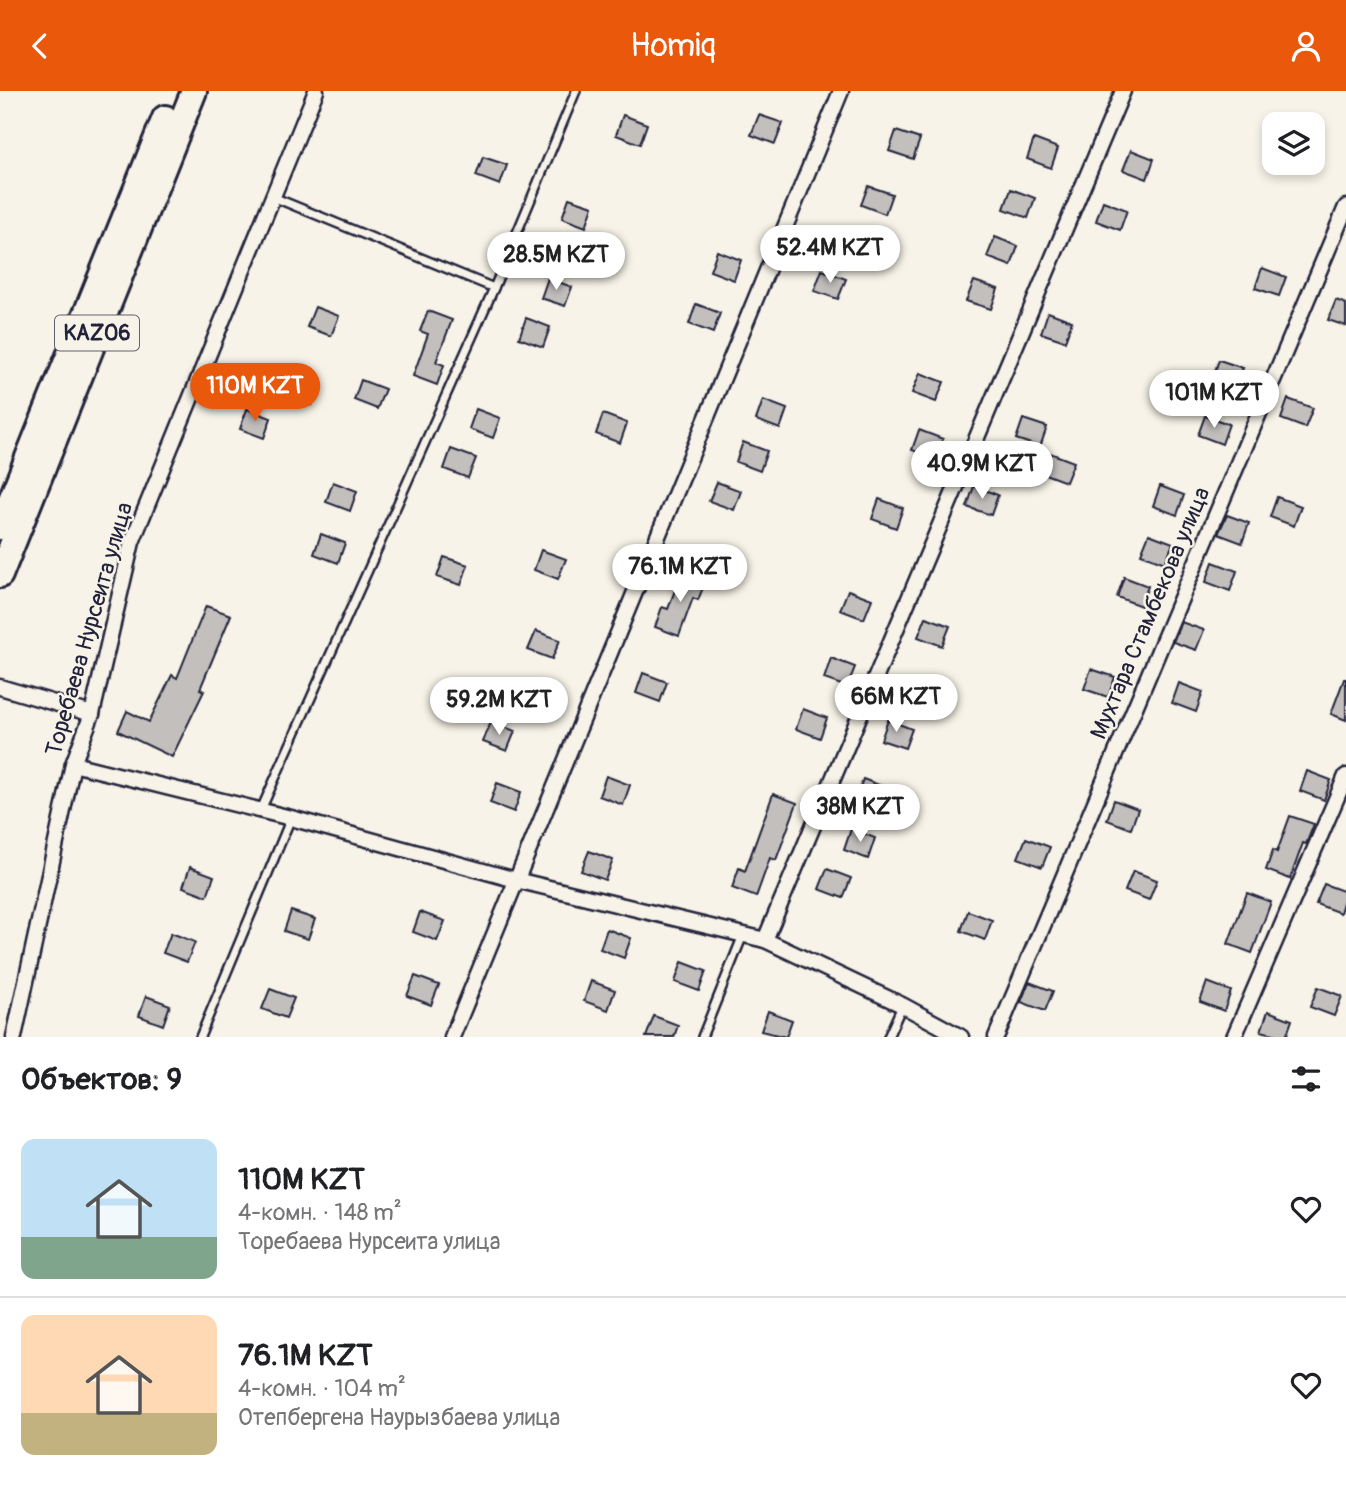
<!DOCTYPE html>
<html lang="ru">
<head>
<meta charset="utf-8">
<style>
	:root { --surface:#fff; --page:#f6f6f6; --text:#202124; --muted:#757577; --line:#e0e0e0; --accent:#ea580c }
	body { margin:0; font-family:Pangolin,sans-serif; background:var(--page); color:var(--text); height:100vh; display:flex; flex-direction:column; font-size:26px; white-space:nowrap }
	* { box-sizing:border-box; margin:0 }
	p { font-size:23px; color:var(--muted) }
	.icon { flex:none; width:38px; height:38px; fill:none; stroke:currentColor; stroke-width:2; stroke-linecap:round; stroke-linejoin:round }
	.map { position:relative; height:946px; overflow:hidden }
	.sheet { display:flex; flex-direction:column; background:var(--surface); flex:1 }
	.sheet>* { flex:none }
	.controls { position:absolute; left:1262px; top:21px; display:grid; gap:14px }
	.controls a { display:grid; place-items:center; width:63px; height:63px; border-radius:14px; background:var(--surface); box-shadow:0 4px 10px #0003; font-size:35px }
	.price { position:absolute; translate:-50% -60px; padding:0 16px; border-radius:24px; background:#fff; color:#222; font-size:23px; line-height:46px; filter:drop-shadow(0 2px 4px #0008) }
	.price::after { content:''; position:absolute; left:50%; top:42px; width:21px; height:16px; margin-left:-10px; background:inherit; clip-path:polygon(0 0,100% 0,50% 100%) }
	.price.active { background:var(--accent); color:#fff }
	ul { padding:0; list-style:none }
	li { display:flex; align-items:center; gap:21px; height:175px; padding:0 21px }
	li+li { border-top:2px solid var(--line) }
	li span { display:grid; place-items:center; flex:none; width:196px; height:140px; border-radius:14px; color:#555 }
	li>.icon { margin-inline-start:auto }
	span .icon { width:84px; height:84px; fill:#fffc; stroke-width:1 }
	li b { font-size:30px }
	h2 { display:flex; justify-content:space-between; align-items:center; height:84px; padding:0 21px; font-size:30px }
	header { display:flex; justify-content:space-between; align-items:center; height:91px; padding:0 21px; background:var(--accent); color:#fff; font-size:32px; font-weight:600 }
	.map>svg:first-child { display:block }
</style>
</head>
<body>
<header><svg class="icon" aria-label="back" viewBox="0 0 24 24"><path d="M15 5l-7 7 7 7"/></svg>Homiq<svg class="icon" aria-label="person" viewBox="0 0 24 24"><circle cx="12" cy="8" r="4"/><path d="M4 21q1-7 8-7t8 7"/></svg></header>
<div class="map">
<svg width="1346" height="946" viewBox="0 0 1346 946">
	<rect width="100%" height="100%" fill="#f7f3e8"/>
	<filter id="ink" filterUnits="userSpaceOnUse"><feTurbulence type="fractalNoise" baseFrequency=".0143" numOctaves="2"/><feDisplacementMap in="SourceGraphic" scale="14" xChannelSelector="R" yChannelSelector="G"/><feConvolveMatrix kernelMatrix="1 2 1 2 8 2 1 2 1" color-interpolation-filters="sRGB"/></filter>
	<g filter="url(#ink)">
		<!-- building -->
		<g fill="#c2bfbd" stroke="#22223b" stroke-width="2">
			<path d="M623 24 647 33 640 53 616 44Z"/>
			<path d="M759 24 783 32 775 53 751 44Z"/>
			<path d="M896 40 920 48 913 68 889 60Z"/>
			<path d="M1034 48 1058 57 1051 77 1027 68Z"/>
			<path d="M1131 59 1154 68 1147 88 1123 79Z"/>
			<path d="M483 66 507 74 500 94 476 85Z"/>
			<path d="M868 95 892 103 885 123 861 114Z"/>
			<path d="M1011 98 1035 107 1028 127 1004 118Z"/>
			<path d="M569 107 593 115 586 136 562 127Z"/>
			<path d="M1103 110 1127 119 1120 139 1096 130Z"/>
			<path d="M995 146 1018 155 1011 175 987 166Z"/>
			<path d="M717 160 741 169 734 189 710 180Z"/>
			<path d="M1262 177 1286 186 1279 205 1255 197Z"/>
			<path d="M822 179 846 188 838 208 814 200Z"/>
			<path d="M548 187 572 196 565 215 541 207Z"/>
			<path d="M974 190 998 198 991 218 966 210Z"/>
			<path d="M1336 209 1346 213V235L1328 229Z"/>
			<path d="M696 213 720 222 713 242 689 233Z"/>
			<path d="M315 216 339 225 331 245 307 236Z"/>
			<path d="M428 220 452 229 436 271 444 274 437 294 413 285 428 243 420 240Z"/>
			<path d="M1048 221 1072 230 1065 250 1041 242Z"/>
			<path d="M526 227 550 236 543 256 519 247Z"/>
			<path d="M1219 269 1243 277 1236 297 1212 288Z"/>
			<path d="M920 282 944 291 936 311 912 302Z"/>
			<path d="M294 285 318 294 311 314 287 305Z"/>
			<path d="M361 289 385 298 377 318 354 309Z"/>
			<path d="M1288 308 1313 317 1305 337 1281 328Z"/>
			<path d="M763 309 787 318 780 338 756 329Z"/>
			<path d="M247 318 271 327 264 347 240 338Z"/>
			<path d="M476 318 500 327 493 347 469 338Z"/>
			<path d="M603 323 627 332 620 352 596 343Z"/>
			<path d="M1205 325 1229 333 1222 353 1198 344Z"/>
			<path d="M1023 328 1047 336 1040 356 1016 348Z"/>
			<path d="M919 339 943 348 936 368 912 359Z"/>
			<path d="M743 351 767 360 760 380 736 371Z"/>
			<path d="M451 358 476 367 468 387 444 378Z"/>
			<path d="M1050 362 1074 371 1066 391 1042 382Z"/>
			<path d="M333 391 357 400 350 420 326 411Z"/>
			<path d="M717 391 741 400 734 419 709 410Z"/>
			<path d="M974 395 998 404 991 424 967 416Z"/>
			<path d="M1160 395 1184 404 1177 424 1153 415Z"/>
			<path d="M1277 406 1301 415 1294 435 1270 426Z"/>
			<path d="M879 408 903 417 896 437 872 428Z"/>
			<path d="M1227 424 1249 432 1242 452 1218 443Z"/>
			<path d="M321 443 345 452 338 472 314 463Z"/>
			<path d="M1149 443 1173 452 1165 472 1141 463Z"/>
			<path d="M541 459 566 468 558 488 534 479Z"/>
			<path d="M444 466 468 474 461 494 437 486Z"/>
			<path d="M1213 471 1237 480 1230 500 1206 491Z"/>
			<path d="M682 480 706 489 698 509 693 507 679 545 655 536 662 516 668 518Z"/>
			<path d="M1124 486 1148 495 1141 515 1117 506Z"/>
			<path d="M848 499 872 508 864 528 840 519Z"/>
			<path d="M206 515 231 524 200 598 204 600 172 666 118 640 127 620 149 631 172 584 177 587Z"/>
			<path d="M926 526 950 535 942 555 918 546Z"/>
			<path d="M1181 531 1204 539 1196 559 1173 551Z"/>
			<path d="M536 540 560 549 552 568 528 559Z"/>
			<path d="M831 567 855 576 847 596 824 588Z"/>
			<path d="M1091 578 1115 586 1108 606 1084 598Z"/>
			<path d="M643 582 667 591 660 611 636 602Z"/>
			<path d="M1344 588H1346V629L1331 623Z"/>
			<path d="M1179 592 1203 601 1196 621 1172 612Z"/>
			<path d="M803 618 827 627 820 647 796 638Z"/>
			<path d="M888 629 912 638 905 657 881 649Z"/>
			<path d="M491 631 515 640 507 660 483 651Z"/>
			<path d="M1307 680 1331 689 1324 709 1300 700Z"/>
			<path d="M606 685 630 694 623 714 599 705Z"/>
			<path d="M863 688 887 697 880 717 856 708Z"/>
			<path d="M497 692 521 701 514 721 490 712Z"/>
			<path d="M773 703 797 712 776 769 770 767 756 806 732 797 739 777 745 780Z"/>
			<path d="M1114 709 1138 718 1131 738 1107 729Z"/>
			<path d="M1290 725 1314 733 1306 753 1303 752 1290 788 1266 779 1273 759 1277 761Z"/>
			<path d="M851 738 875 747 868 768 844 759Z"/>
			<path d="M1026 747 1050 756 1042 776 1018 767Z"/>
			<path d="M589 760 613 769 605 789 581 780Z"/>
			<path d="M190 776 214 785 207 805 183 796Z"/>
			<path d="M827 778 851 787 843 807 819 798Z"/>
			<path d="M1133 780 1157 789 1149 809 1125 800Z"/>
			<path d="M1324 793 1346 801 1340 822 1316 813Z"/>
			<path d="M1247 802 1271 811 1252 862 1228 853Z"/>
			<path d="M291 820 315 828 308 848 284 840Z"/>
			<path d="M968 820 992 829 985 849 961 840Z"/>
			<path d="M420 821 445 830 437 850 413 841Z"/>
			<path d="M607 838 631 847 624 867 600 858Z"/>
			<path d="M171 842 195 851 187 871 163 862Z"/>
			<path d="M682 871 706 880 699 900 675 891Z"/>
			<path d="M415 885 439 894 431 914 407 905Z"/>
			<path d="M591 890 615 899 608 919 584 910Z"/>
			<path d="M1029 891 1053 900 1045 920 1021 911Z"/>
			<path d="M1207 891 1231 900 1224 920 1200 911Z"/>
			<path d="M1318 896 1342 905 1334 925 1310 916Z"/>
			<path d="M270 898 294 907 286 927 262 918Z"/>
			<path d="M146 905 170 914 163 934 139 925Z"/>
			<path d="M768 920 792 929 786 946 761 940Z"/>
			<path d="M1268 920 1292 929 1286 946 1261 940Z"/>
			<path d="M654 925 678 934 674 946H646Z"/>
		</g>
		<g fill="none" stroke-linecap="round" stroke-linejoin="round">
			<!-- service casing -->
			<g stroke="#22223b" stroke-width="12">
				<g id="service">
					<path d="M273 106 494 197"/>
					<path d="M260 721 494 197 576 0"/>
					<path d="M200 946 291 727"/>
					<path d="M702 946 743 844"/>
					<path d="M888 946 902 915"/>
				</g>
			</g>
			<!-- minor casing -->
			<g stroke="#22223b" stroke-width="19">
				<g id="minor">
					<path d="M0 596 92 623"/>
					<path d="M73 673 291 727 516 789 765 849 902 914 961 946"/>
					<path d="M765 849 1123 0"/>
					<path d="M14 946 73 673 92 623 132 451 316 0"/>
					<path d="M452 946 841 0"/>
					<path d="M996 946 1346 116"/>
					<path d="M1234 946 1346 685"/>
				</g>
			</g>
			<!-- trunk casing -->
			<g stroke="#22223b" stroke-width="30">
				<g id="trunk">
					<path d="M0 436 165 27"/>
					<path d="M0 484 194 0"/>
				</g>
			</g>
			<!-- service -->
			<use href="#service" stroke="#f7f3e8" stroke-width="7"/>
			<!-- minor -->
			<use href="#minor" stroke="#f7f3e8" stroke-width="14"/>
			<!-- trunk -->
			<use href="#trunk" stroke="#f7f3e8" stroke-width="24"/>
		</g>
	</g>
	<g text-anchor="middle" dominant-baseline="central" stroke-width="5" stroke-linejoin="round" paint-order="stroke">
		<!-- shield labels -->
		<rect fill="#f7f3e8" stroke="#62616f" stroke-width="2" x="55" y="224.5" width="84" height="35" rx="5"/>
		<g font-size="21" font-weight="bold" fill="#22223b">
			<text x="97" y="242">KАZ06</text>
		</g>
		<!-- street labels -->
		<g font-size="23" fill="#22223b" stroke="#f7f3e8">
			<text transform="translate(1150 522) rotate(-67)">Мухтара Стамбекова улица</text>
			<text transform="translate(89 538) rotate(-74)">Торебаева Нурсеита улица</text>
		</g>
	</g>
</svg>
<div class="controls">
<a><svg class="icon" aria-label="layers" viewBox="0 0 24 24"><path d="M12 4l9 5-9 5-9-5zM3 14l9 5 9-5"/></svg></a>
</div>
<b class="price" style="left:830px;top:194px">52.4M KZT</b>
<b class="price" style="left:556px;top:201px">28.5M KZT</b>
<b class="price active" style="left:255px;top:332px">110M KZT</b>
<b class="price" style="left:1214px;top:339px">101M KZT</b>
<b class="price" style="left:982px;top:410px">40.9M KZT</b>
<b class="price" style="left:680px;top:513px">76.1M KZT</b>
<b class="price" style="left:896px;top:643px">66M KZT</b>
<b class="price" style="left:499px;top:646px">59.2M KZT</b>
<b class="price" style="left:860px;top:753px">38M KZT</b>
</div>
<section class="sheet">
<h2>Объектов: 9<svg class="icon" aria-label="filters" viewBox="0 0 24 24"><path d="M4 7h16M4 17h16"/><circle cx="9" cy="7" r="2"/><circle cx="15" cy="17" r="2"/></svg></h2>
<ul>
<li><span style="background:linear-gradient(#bfe0f5 70%,#7fa58c 0)"><svg class="icon" aria-label="home" viewBox="0 0 24 24"><path d="M3 11l9-7 9 7M6 9v11h12V9"/></svg></span><div><b>110M KZT</b><p>4-комн. · 148 m²</p><p>Торебаева Нурсеита улица</p></div><svg class="icon" aria-label="heart" viewBox="0 0 24 24"><path d="M12 20l-8-8c-3-5 5-10 8-4 3-6 11-1 8 4z"/></svg></li>
<li><span style="background:linear-gradient(#ffd9b3 70%,#c2b280 0)"><svg class="icon" aria-label="home" viewBox="0 0 24 24"><path d="M3 11l9-7 9 7M6 9v11h12V9"/></svg></span><div><b>76.1M KZT</b><p>4-комн. · 104 m²</p><p>Отепбергена Наурызбаева улица</p></div><svg class="icon" aria-label="heart" viewBox="0 0 24 24"><path d="M12 20l-8-8c-3-5 5-10 8-4 3-6 11-1 8 4z"/></svg></li>
</ul>
</section>
</body>
</html>
